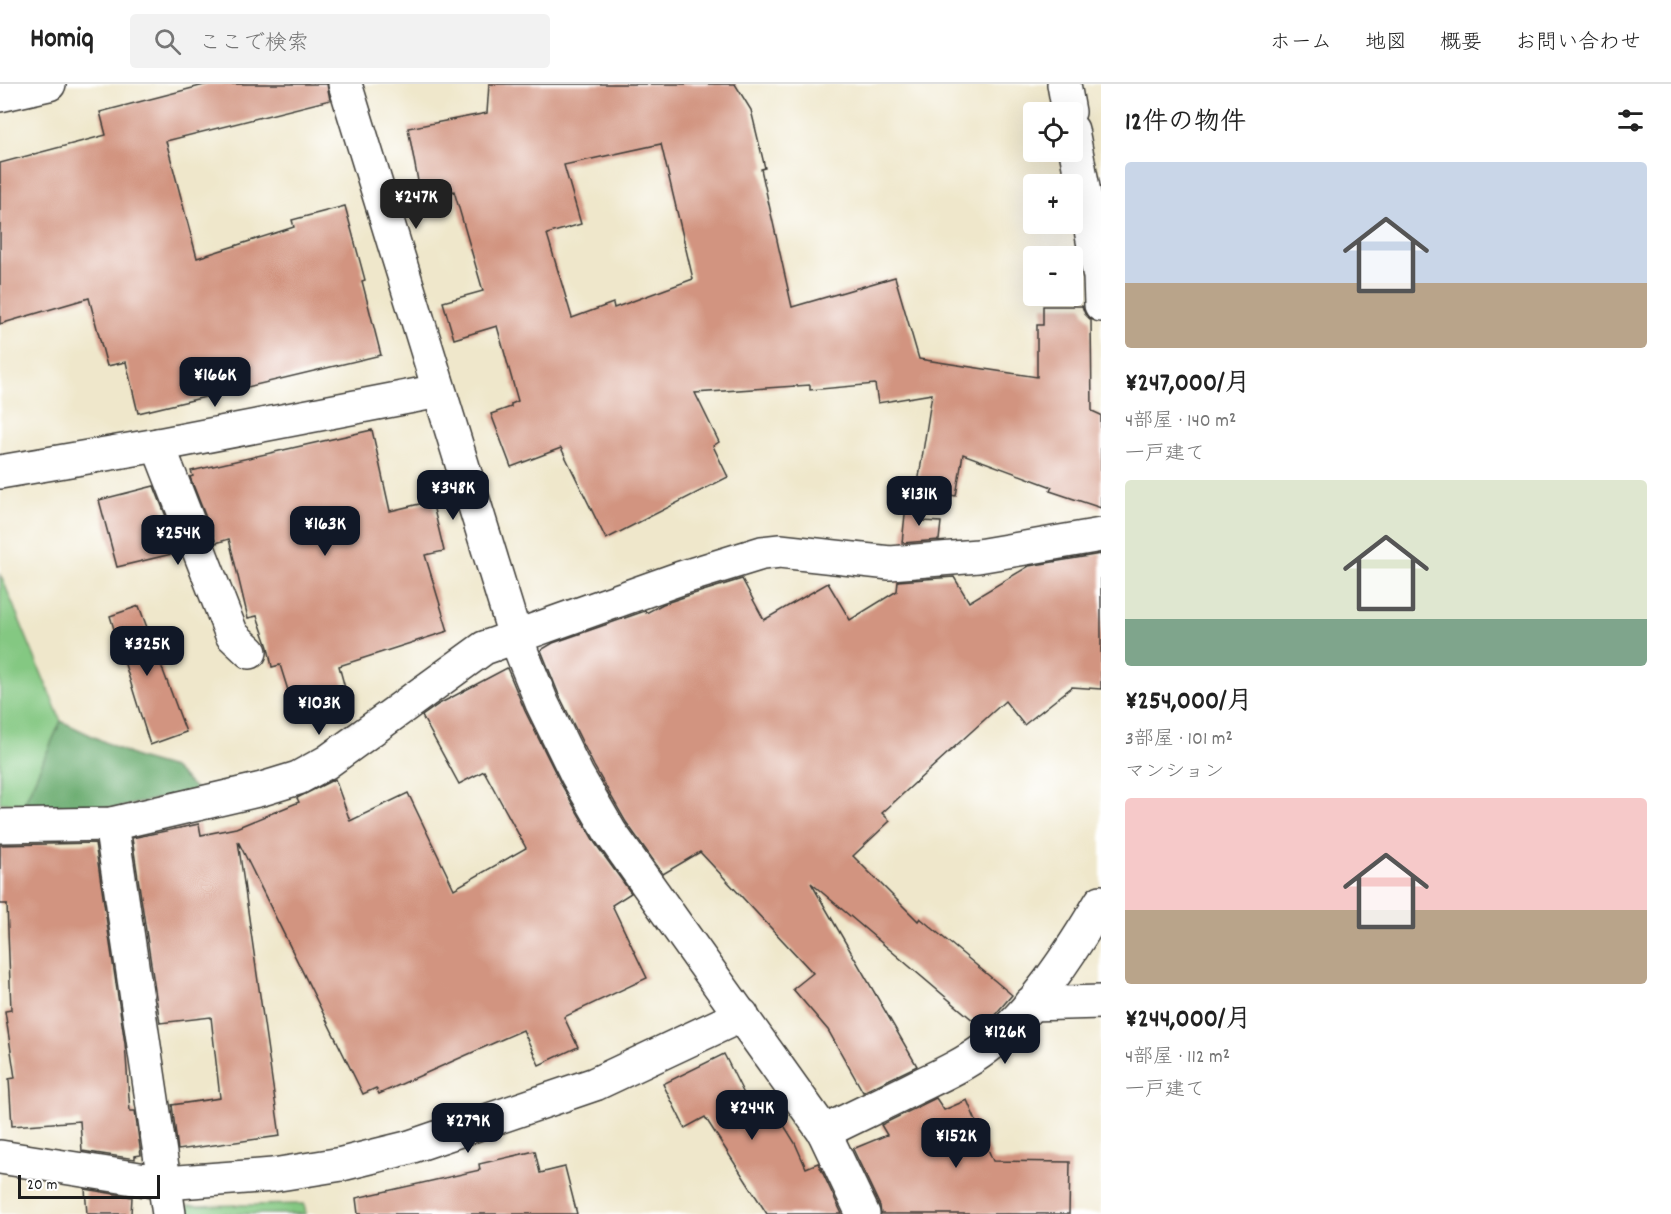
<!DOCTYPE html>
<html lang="ja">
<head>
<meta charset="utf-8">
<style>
	:root { --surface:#fff; --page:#f2f2f2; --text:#222; --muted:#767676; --line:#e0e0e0; --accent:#111827 }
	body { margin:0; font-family:Dekko,"Klee One",sans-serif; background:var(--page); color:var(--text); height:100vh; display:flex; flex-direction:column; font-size:22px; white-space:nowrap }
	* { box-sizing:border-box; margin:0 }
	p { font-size:20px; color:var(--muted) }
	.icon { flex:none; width:33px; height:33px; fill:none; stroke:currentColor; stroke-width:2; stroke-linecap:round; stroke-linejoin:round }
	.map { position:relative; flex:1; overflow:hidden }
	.details { display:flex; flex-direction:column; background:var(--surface); width:570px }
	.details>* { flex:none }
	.tools { position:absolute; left:1023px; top:18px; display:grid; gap:12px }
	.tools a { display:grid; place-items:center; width:60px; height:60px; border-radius:6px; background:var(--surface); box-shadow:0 6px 24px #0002; font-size:30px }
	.scale { position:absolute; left:18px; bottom:15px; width:142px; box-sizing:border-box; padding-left:6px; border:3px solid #1c1c1c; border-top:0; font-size:16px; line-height:21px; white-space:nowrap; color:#1c1c1c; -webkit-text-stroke:4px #fff; paint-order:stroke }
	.price { position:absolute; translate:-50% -51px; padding:0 14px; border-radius:12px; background:var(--accent); color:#fff; font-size:20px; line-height:39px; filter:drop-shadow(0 2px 3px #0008) }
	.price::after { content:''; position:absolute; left:50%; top:36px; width:18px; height:14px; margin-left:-9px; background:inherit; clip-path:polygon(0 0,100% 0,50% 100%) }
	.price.current { background:#222; color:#fff }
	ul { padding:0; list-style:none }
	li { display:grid; align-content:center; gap:12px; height:318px; padding:0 24px }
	li span { display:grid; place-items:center; height:186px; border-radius:6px; color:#555 }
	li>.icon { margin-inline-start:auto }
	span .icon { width:108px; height:108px; fill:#fffc; stroke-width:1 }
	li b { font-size:26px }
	h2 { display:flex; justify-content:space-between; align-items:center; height:72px; padding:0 24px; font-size:26px }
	header { display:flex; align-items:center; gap:36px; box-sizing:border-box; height:84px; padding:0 30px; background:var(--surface); border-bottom:2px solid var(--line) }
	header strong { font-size:28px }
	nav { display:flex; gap:33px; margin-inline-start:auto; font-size:21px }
	.search { width:420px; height:54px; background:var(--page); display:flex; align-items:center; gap:15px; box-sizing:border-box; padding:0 21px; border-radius:6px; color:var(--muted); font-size:22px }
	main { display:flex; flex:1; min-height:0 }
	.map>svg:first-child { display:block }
</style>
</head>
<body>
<header>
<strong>Homiq</strong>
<div class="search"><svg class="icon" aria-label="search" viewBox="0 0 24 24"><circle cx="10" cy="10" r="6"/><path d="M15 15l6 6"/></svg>ここで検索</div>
<nav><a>ホーム</a><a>地図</a><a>概要</a><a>お問い合わせ</a></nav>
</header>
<main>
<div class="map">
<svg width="1101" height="1130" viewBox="0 0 1101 1130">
	<rect width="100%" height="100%" fill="#fff"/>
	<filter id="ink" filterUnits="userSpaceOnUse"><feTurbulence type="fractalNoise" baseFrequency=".0167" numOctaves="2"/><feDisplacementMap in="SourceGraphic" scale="12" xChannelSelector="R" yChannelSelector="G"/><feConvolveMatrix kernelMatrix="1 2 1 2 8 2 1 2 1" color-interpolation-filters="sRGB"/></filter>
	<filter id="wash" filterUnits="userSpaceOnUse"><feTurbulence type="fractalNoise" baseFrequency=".008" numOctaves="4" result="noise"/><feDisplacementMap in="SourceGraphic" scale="24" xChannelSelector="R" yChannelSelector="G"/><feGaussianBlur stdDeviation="1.35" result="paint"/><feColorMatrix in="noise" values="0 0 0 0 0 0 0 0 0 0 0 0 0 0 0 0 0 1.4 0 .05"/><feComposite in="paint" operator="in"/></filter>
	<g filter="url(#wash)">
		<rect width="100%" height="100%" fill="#efe7cb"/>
		<!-- green -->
		<g fill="#84c882" stroke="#50724f" stroke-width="1.5">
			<path d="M0 489 61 637 24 720 0 719Z"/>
			<path d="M304 1120 306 1130H182L188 1122Z"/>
		</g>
		<!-- forest -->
		<path fill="#6bac70" stroke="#446446" stroke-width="1.5" d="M61 637 138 674 173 684 197 706 117 724 24 720Z"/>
		<g id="blocks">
			<!-- building -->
			<g fill="#d29480" fill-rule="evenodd">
				<path d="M208 0H327L330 16 166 57 197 174 294 143 292 136 345 122 365 196 362 197 381 271 138 329 126 278 107 282 89 214 0 240V79L106 51 100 28Z"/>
				<path d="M489 0H735L751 26 765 84 761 85 792 223 895 193 919 275 1037 293V241H1043V222H1082L1085 230 1091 236 1092 327 1101 331V424L1050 407 1052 403 963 370 956 412 917 406 932 310 878 319 875 300 810 306V301L695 309 719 358 713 362 728 393 606 455 561 364 511 383 491 330 511 323V320L518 317 497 242 454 255 443 218 483 207 454 107 421 113 408 44 487 29ZM661 60 693 195 614 224 613 219 572 234 547 150 581 140 564 81Z"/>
				<path d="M372 346 390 427 432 417 444 467 425 471 448 547 339 582 345 604 292 619 280 581 272 583 268 563 257 532 248 534 229 455 216 459 190 393 193 392 191 387Z"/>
				<path d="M154 402 180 468 117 483 99 416Z"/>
				<path d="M907 412 922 437 941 438 939 456 902 459Z"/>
				<path d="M1101 470V605L1072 603 1024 641 1005 617 882 729 890 737 853 772 918 837 920 834 1012 911 993 933 981 943 811 799 917 982 863 1008 828 946 793 905 813 889 700 768 663 790 626 738 594 682 559 611 541 566 553 559 645 527 646 529 663 520 687 512 742 495 764 536 828 499 850 536 897 507 898 497 954 493 969 518 1029 482Z"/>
				<path d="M139 522 186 648 150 661 110 532Z"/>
				<path d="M507 584 525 627 561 700 595 759 631 809 612 821 647 894 564 933 578 963 539 981 523 946 379 1010 376 1004 363 1010 238 757 280 1052 178 1066 172 1021 220 1014 211 933 160 939 132 754 199 740 201 751 236 744 299 718 297 714 335 695 350 737 408 709 454 805 526 764 484 687 459 700 422 632 439 620Z"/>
				<path d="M95 759 125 960 130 1027H135L141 1071 135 1072V1075L82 1067 80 1037 12 1042 9 995 15 994 5 927 11 926 7 820H0V761Z"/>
				<path d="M724 970 751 1024 767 1014 795 1059 806 1084 818 1079 842 1130H767L705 1033 685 1044 663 1000Z"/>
				<path d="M936 1014 944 1026 967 1016 993 1077 1070 1078 1069 1130H881L880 1122 853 1065 887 1051 881 1041Z"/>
				<path d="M535 1067 540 1089 565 1083 577 1130H358L356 1114 480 1086 479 1080Z"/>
				<path d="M85 1105 132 1113 131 1130H87Z"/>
			</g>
		</g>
	</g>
	<g filter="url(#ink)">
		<use href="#blocks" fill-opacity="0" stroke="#3c3a36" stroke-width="1.5"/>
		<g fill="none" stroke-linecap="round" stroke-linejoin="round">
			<!-- minor casing -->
			<g stroke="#3c3a36" stroke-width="36">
				<g id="minor">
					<path d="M345 0 515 552 542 619 577 691 610 748 824 1048 863 1130"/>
					<path d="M1064 0 1069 28"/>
					<path d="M0 11 49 0"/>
					<path d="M1072 46 1100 193 1101 221"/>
					<path d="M158 361 232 551 250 568"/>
					<path d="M0 388 158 361 439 307"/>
					<path d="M111 740 169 1130"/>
					<path d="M0 742 111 740 262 705 298 694 327 678 484 564 681 494 762 469 780 467 890 479 978 472 1101 451"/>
					<path d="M1030 920 1101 918"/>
					<path d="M824 1048C854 1033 884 1019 914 1004 939 992 964 981 986 964 1032 929 1072 867 1101 818"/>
					<path d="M0 1073 165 1099 273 1091 342 1080 407 1064 595 1000 742 931"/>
				</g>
			</g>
			<!-- minor -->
			<use href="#minor" stroke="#fff" stroke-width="33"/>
		</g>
	</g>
</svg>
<div class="tools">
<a><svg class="icon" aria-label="locate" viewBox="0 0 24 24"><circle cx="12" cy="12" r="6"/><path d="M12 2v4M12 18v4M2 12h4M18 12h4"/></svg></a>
<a>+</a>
<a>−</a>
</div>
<div class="scale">20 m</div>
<b class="price current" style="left:416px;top:146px">¥247K</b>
<b class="price" style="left:215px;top:324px">¥166K</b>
<b class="price" style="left:453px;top:437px">¥348K</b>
<b class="price" style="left:919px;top:443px">¥131K</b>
<b class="price" style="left:325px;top:473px">¥163K</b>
<b class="price" style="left:178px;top:482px">¥254K</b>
<b class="price" style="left:147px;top:593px">¥325K</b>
<b class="price" style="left:319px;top:652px">¥103K</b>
<b class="price" style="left:1005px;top:981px">¥126K</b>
<b class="price" style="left:752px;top:1057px">¥244K</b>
<b class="price" style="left:468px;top:1070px">¥279K</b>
<b class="price" style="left:956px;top:1085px">¥152K</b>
</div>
<section class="details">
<h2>12件の物件<svg class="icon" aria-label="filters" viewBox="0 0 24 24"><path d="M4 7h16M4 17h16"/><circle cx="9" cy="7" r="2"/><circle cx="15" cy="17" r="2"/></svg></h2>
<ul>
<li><span style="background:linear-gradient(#c9d6e8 65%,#b9a48a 0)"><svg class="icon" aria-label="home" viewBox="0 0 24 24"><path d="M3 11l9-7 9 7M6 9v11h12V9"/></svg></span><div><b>¥247,000/月</b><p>4部屋 · 140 m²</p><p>一戸建て</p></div></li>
<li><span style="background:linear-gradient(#dfe7d0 75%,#7fa58c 0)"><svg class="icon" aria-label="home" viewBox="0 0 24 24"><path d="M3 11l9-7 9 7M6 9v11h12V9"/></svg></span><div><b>¥254,000/月</b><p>3部屋 · 101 m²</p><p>マンション</p></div></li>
<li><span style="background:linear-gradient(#f6c9c9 60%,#b9a48a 0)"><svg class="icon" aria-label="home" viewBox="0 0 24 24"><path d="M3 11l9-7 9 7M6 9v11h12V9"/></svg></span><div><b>¥244,000/月</b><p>4部屋 · 112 m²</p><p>一戸建て</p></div></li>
</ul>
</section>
</main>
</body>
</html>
